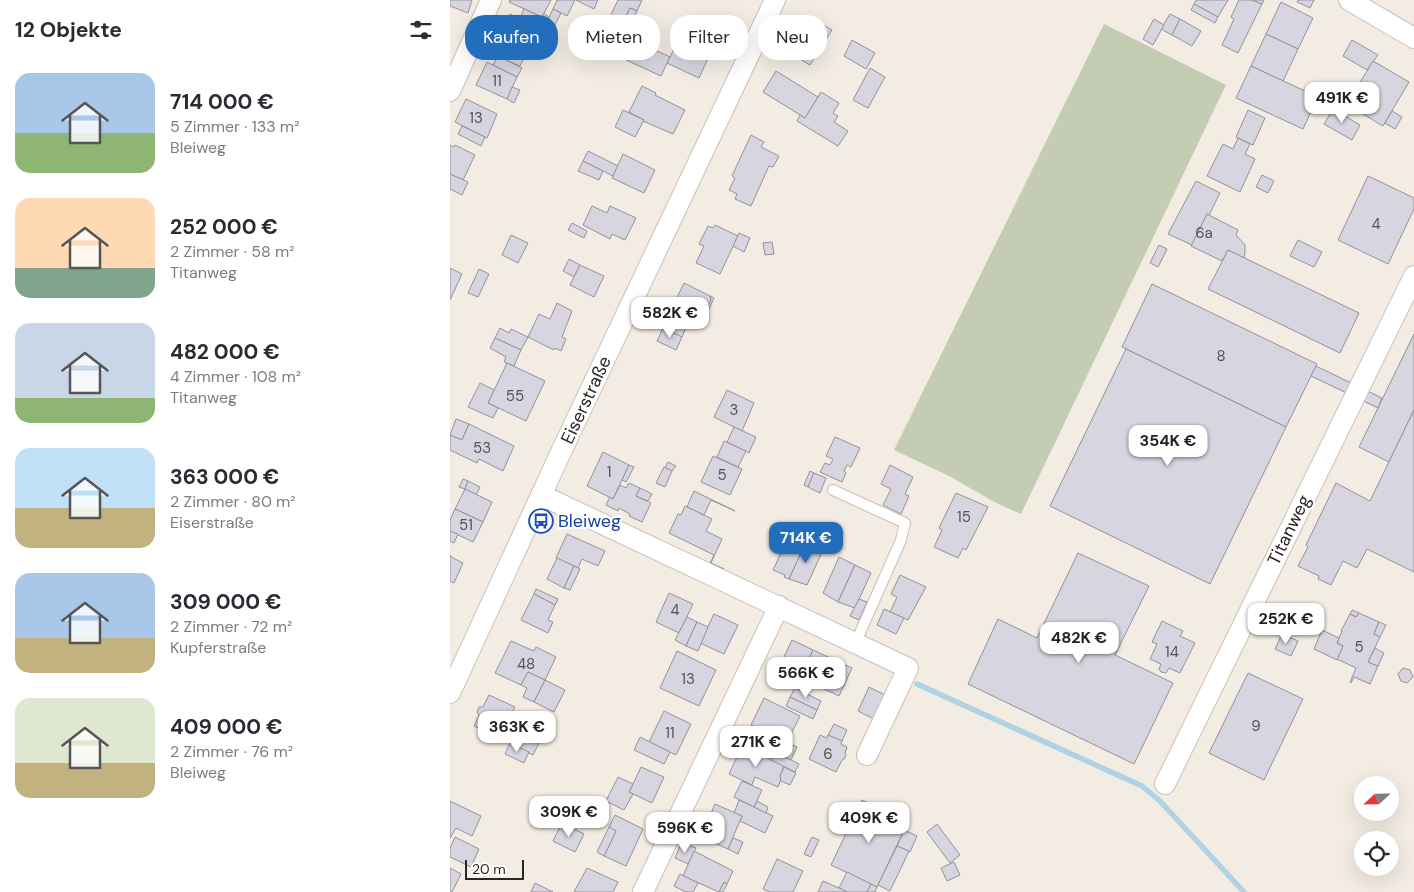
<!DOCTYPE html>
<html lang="de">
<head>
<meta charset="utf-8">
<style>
	:root { --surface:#fff; --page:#f7f7f7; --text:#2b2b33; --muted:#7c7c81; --accent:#226ebd }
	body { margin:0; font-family:"DM Sans",sans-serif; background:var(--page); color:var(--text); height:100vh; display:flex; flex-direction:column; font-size:19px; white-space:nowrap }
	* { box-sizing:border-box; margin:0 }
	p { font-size:16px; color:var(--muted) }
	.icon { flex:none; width:28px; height:28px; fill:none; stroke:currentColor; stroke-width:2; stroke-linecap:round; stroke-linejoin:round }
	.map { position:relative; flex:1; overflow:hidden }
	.side { display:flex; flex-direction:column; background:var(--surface); width:450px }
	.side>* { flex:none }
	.banner { position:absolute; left:15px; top:15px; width:475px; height:45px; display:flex; gap:10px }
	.needle { width:32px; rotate:248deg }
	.tools { position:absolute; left:904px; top:776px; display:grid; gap:10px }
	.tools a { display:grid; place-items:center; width:45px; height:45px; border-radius:50%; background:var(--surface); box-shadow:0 5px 20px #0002; font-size:25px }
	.scale { position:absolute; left:15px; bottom:12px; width:59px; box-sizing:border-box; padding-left:5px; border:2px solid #292623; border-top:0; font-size:14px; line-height:18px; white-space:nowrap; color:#292623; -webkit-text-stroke:4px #fff; paint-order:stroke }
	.price { position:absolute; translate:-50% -42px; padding:0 11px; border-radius:10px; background:#fff; color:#222; font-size:16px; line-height:32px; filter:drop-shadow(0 1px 2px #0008) }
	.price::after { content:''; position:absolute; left:50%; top:30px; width:15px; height:11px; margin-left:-8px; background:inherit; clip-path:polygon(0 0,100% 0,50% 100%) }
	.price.selected { background:var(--accent); color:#fff }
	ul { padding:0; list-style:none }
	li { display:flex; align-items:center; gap:15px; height:125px; padding:0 15px }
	li span { display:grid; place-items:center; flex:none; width:140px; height:100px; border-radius:15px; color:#555 }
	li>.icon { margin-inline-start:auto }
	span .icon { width:60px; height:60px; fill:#fffc; stroke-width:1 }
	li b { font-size:21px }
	h2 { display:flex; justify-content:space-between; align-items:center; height:60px; padding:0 15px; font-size:21px }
	.tag { padding:0 18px; border-radius:20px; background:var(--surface); box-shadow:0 5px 20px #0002; font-size:18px; line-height:45px }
	.tag.selected { background:var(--accent); color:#fff }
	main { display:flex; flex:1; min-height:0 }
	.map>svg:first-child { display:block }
</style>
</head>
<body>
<main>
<section class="side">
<h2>12 Objekte<svg class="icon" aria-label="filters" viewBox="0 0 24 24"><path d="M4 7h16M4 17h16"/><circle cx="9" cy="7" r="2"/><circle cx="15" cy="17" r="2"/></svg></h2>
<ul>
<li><span style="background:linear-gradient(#a9c7e8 60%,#8fb573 0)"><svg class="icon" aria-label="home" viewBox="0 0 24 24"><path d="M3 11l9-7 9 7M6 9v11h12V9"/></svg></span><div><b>714 000 €</b><p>5 Zimmer · 133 m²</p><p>Bleiweg</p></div></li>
<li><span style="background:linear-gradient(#ffd9b3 70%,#7fa58c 0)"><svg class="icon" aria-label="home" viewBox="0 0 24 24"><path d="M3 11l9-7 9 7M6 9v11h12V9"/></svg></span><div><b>252 000 €</b><p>2 Zimmer · 58 m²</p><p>Titanweg</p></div></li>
<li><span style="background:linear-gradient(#c9d6e8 75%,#8fb573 0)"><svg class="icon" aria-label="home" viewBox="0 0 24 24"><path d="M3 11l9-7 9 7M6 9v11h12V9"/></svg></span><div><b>482 000 €</b><p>4 Zimmer · 108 m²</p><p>Titanweg</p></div></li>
<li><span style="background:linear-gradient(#bfe0f5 60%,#c2b280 0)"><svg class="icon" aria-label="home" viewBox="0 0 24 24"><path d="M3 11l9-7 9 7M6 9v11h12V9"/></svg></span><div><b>363 000 €</b><p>2 Zimmer · 80 m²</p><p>Eiserstraße</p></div></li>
<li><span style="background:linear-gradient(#a9c7e8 65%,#c2b280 0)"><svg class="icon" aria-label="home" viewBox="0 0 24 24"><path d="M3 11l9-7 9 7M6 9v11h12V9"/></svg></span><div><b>309 000 €</b><p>2 Zimmer · 72 m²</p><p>Kupferstraße</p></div></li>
<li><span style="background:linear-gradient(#dfe7d0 65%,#c2b280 0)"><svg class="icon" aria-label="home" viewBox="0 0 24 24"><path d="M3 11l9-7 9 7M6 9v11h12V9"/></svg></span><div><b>409 000 €</b><p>2 Zimmer · 76 m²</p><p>Bleiweg</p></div></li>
</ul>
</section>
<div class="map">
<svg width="964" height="892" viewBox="0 0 964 892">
	<rect width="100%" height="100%" fill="#f3ece3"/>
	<!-- green -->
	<path fill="#c4cdb4" d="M654 24 776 85 571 514 548 504 499 476 444 450Z"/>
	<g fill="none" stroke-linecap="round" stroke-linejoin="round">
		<!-- stream -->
		<path stroke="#afd2e4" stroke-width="5.5" d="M467 684 692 786 709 800 794 892"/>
	</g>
	<!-- building -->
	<g fill="#d7d6e0" stroke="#93919b">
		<path d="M0 0H22L18 13 0 6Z"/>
		<path d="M60 0H101L92 17 59 2Z"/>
		<path d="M107 0H125L117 16 103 9Z"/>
		<path d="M126 0H148L144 9Z"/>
		<path d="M168 0H192L187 11 180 8 168 33 220 57 211 76 161 53 162 51 147 44Z"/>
		<path d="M746 0H778L768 17 744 4Z"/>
		<path d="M789 0H802L812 4 788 53 772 45 784 19 781 17Z"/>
		<path d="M802 0H814L812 4Z"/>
		<path d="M848 0H864L860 8 847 2Z"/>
		<path d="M831 2 863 18 848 49 816 34Z"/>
		<path d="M744 4 768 17 765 23 741 10Z"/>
		<path d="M180 8 187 11 174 36 168 33Z"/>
		<path d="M74 9 92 17 94 14 99 17 93 29 70 18Z"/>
		<path d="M103 9 111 13 101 33 93 29Z"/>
		<path d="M60 14 84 25 80 33 57 22Z"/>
		<path d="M720 14 730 19 722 35 711 29Z"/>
		<path d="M360 17 382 30 360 65 338 52Z"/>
		<path d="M704 19 714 25 703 45 693 39Z"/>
		<path d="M730 19 751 31 742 46 722 35Z"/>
		<path d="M54 20 84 35 74 58 42 43Z"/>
		<path d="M182 21 203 30 196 46 174 36Z"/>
		<path d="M816 34 848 49 833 81 801 66Z"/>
		<path d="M230 37 261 52 249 78 217 63Z"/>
		<path d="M402 40 425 53 416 69 394 56Z"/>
		<path d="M902 40 928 55 917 70 893 56Z"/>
		<path d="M51 47 74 58 70 66 46 56Z"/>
		<path d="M48 56 72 68 67 77 43 65Z"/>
		<path d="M923 61 959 82 933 126 898 105 904 108 912 93 906 89Z"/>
		<path d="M37 62 67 77 57 99 26 85Z"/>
		<path d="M801 66 868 97 853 129 786 98Z"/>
		<path d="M420 68 435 77 418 108 403 100Z"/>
		<path d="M326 71 368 97 355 118 313 92Z"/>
		<path d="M192 86 206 93 205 95 235 110 223 134 193 121 194 120 179 112Z"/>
		<path d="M62 87 70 90 64 103 57 99Z"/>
		<path d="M371 92 389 103 383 113 388 116 384 122 398 131 388 146 347 121 350 115 355 118Z"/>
		<path d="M16 99 47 114 37 138 5 122Z"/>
		<path d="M883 109 910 125 902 140 874 124Z"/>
		<path d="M173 110 194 120 185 137 165 127Z"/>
		<path d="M798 110 815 118 803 145 786 137Z"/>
		<path d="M942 111 952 117 945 129 935 123Z"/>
		<path d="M12 126 35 137 31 146 8 134Z"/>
		<path d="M301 135 314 142 311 147 329 156 323 167 319 166 301 206 285 199 287 194 279 190 285 178 282 176Z"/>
		<path d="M788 138 800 144 795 154 805 159 790 192 757 176 773 144 783 149Z"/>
		<path d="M0 145 4 147 5 145 25 155 13 180 0 174Z"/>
		<path d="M138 151 168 166 163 176 133 161Z"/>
		<path d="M173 154 205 170 194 193 162 178Z"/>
		<path d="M133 161 153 171 149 180 128 171Z"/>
		<path d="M0 174 18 182 12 195 0 189Z"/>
		<path d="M812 175 824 181 818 193 806 187Z"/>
		<path d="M918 176 964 198V209L938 264 888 240Z"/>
		<path d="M746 181 770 193 759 215 757 214 742 245 718 234Z"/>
		<path d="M142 206 157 213 160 206 186 218 175 240 162 234 160 239 133 225Z"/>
		<path d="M757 214 788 230 786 235 795 245V252L794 258 778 250 772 261 741 246Z"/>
		<path d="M122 223 137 231 134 238 118 230Z"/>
		<path d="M265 225 288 236 270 274 246 263 254 246 249 244 258 226 263 228Z"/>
		<path d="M289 233 300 238 294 252 283 246Z"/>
		<path d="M61 235 78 243 68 263 52 255Z"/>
		<path d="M848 240 872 252 864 267 840 256Z"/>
		<path d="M322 242 324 254 315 255 313 243Z"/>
		<path d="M709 245 717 249 708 267 700 263Z"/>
		<path d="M778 250 909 313 890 353 758 289Z"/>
		<path d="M119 259 130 265 124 277 113 271Z"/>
		<path d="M130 265 154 276 144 297 120 285Z"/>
		<path d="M0 268 12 274 0 300Z"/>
		<path d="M29 269 39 274 28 297 18 293Z"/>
		<path d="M234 283 260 296 261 300 258 306 255 307 246 324 220 312Z"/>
		<path d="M702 284 867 364 836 427 672 347Z"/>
		<path d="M260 296 264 298 251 327 246 324 255 307 258 306 261 300Z"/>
		<path d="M107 303 122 311 112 337 116 339 111 351 105 348 104 350 78 337 89 314 100 319Z"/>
		<path d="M221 312 239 321 232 337 213 328Z"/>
		<path d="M50 328 59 333 61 329 78 337 71 350 45 338Z"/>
		<path d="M213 328 232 337 226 350 207 341Z"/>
		<path d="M964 334V410L939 462 909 447Z"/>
		<path d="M45 338 71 350 64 366 54 362 56 357 40 348Z"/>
		<path d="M676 349 836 427 760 584 600 506Z"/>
		<path d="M57 363 95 381 76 421 38 403Z"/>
		<path d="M866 366 932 398 928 408 861 376Z"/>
		<path d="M30 383 44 390 38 403 48 408 43 418 18 407Z"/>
		<path d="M277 390 304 403 292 431 264 417Z"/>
		<path d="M964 410V572L917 549 907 568 893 561 881 585 868 579 869 576 848 566 858 547 856 545 886 483 920 501Z"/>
		<path d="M6 419 19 424 12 440 0 435Z"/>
		<path d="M19 424 64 446 53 471 29 459 27 463 0 450V435L12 440Z"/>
		<path d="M284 427 306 437 299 453 277 442Z"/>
		<path d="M385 437 410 448 401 467 397 465 394 471 396 473 392 482 370 472 375 463 380 465 383 459 376 456Z"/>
		<path d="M274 441 296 451 288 467 267 457Z"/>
		<path d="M153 452 179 465 163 499 137 486Z"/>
		<path d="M263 456 292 469 280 495 251 482Z"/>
		<path d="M218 462 226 466 222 471 215 468Z"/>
		<path d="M179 465 184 467 176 482 172 480Z"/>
		<path d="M440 465 463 477 455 494 459 496 451 514 433 505 441 489 431 484Z"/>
		<path d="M214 467 222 471 215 487 206 483Z"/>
		<path d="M360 471 364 473 358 487 354 485Z"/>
		<path d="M364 473 376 478 370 493 358 487Z"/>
		<path d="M13 479 18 481 15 489 9 487Z"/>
		<path d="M18 481 30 487 26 495 15 489Z"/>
		<path d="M179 483 190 488 186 496 201 503 192 522 179 516 180 514 169 508 168 511 156 505 160 497 163 499 170 485 176 488Z"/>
		<path d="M190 488 202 494 198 501 186 496Z"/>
		<path d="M15 489 42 502 33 522 5 509Z"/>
		<path d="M244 491 285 511 261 500 254 515 237 507Z"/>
		<path d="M506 493 538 507 516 550 513 548 508 558 484 547 492 530 489 528Z"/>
		<path d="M235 506 262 519 256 531 272 539 261 563 274 569 260 563 264 555 219 533 228 514 231 515Z"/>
		<path d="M5 509 33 522 23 542 0 531V520Z"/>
		<path d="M0 531 8 534 4 543 0 541Z"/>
		<path d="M117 534 155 551 148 566 132 559 128 568 106 558Z"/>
		<path d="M340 534 356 542 339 579 334 577 335 575 323 570Z"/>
		<path d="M356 542 373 550 357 585 339 579Z"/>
		<path d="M628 553 699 586 665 655 723 683 684 764 518 684 548 619 587 638Z"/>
		<path d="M0 555 3 558 13 563 4 583 0 581Z"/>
		<path d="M389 557 405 565 388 602 373 593Z"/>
		<path d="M107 558 124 566 114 588 97 579Z"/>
		<path d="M405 565 421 573 405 608 388 602Z"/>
		<path d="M124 566 130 569 120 590 114 588Z"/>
		<path d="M450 575 476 587 458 620 440 612 447 597 441 594Z"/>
		<path d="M86 589 108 599 105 605 84 594Z"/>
		<path d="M219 593 243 604 229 633 206 622Z"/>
		<path d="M84 594 105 605 98 620 103 622 98 633 71 620Z"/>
		<path d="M409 599 417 602 409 620 400 616Z"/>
		<path d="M434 609 454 618 446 634 427 625Z"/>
		<path d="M902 610 909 613 906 617 900 614Z"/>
		<path d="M909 613 929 622 924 634 930 637 918 662 928 666 920 684 904 677 901 683 900 682 906 668 887 659 893 646 887 643 892 631H891L900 614 906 617Z"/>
		<path d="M264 614 288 625 274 654 250 643Z"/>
		<path d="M237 617 247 622 236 646 225 640Z"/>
		<path d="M712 621 733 631 730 636 745 643 730 673 719 668 716 673 711 672 709 669 711 664 700 659 707 644 702 642Z"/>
		<path d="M247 622 258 627 248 651 236 646Z"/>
		<path d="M929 622 936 625 930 637 924 634Z"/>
		<path d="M872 630 889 638 887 643 893 646 887 660 864 649Z"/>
		<path d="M832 634 848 641 841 656 825 649Z"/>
		<path d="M342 640 363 650 347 686 325 676Z"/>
		<path d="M61 641 84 651 86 647 106 657 95 680 78 672 71 685 45 673Z"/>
		<path d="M925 648 934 653 928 666 918 662Z"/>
		<path d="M363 650 402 668 389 696 374 689 376 685 375 682 353 672Z"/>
		<path d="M227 651 266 670 249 706 210 688Z"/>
		<path d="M953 668 960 670 963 677 957 683 951 681 948 674Z"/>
		<path d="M78 672 95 680 84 702 73 697 77 688 71 685Z"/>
		<path d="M353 672 365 678 359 690 347 684Z"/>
		<path d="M798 673 853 699 814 780 759 753Z"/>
		<path d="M95 680 115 690 104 712 84 702Z"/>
		<path d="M419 687 437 696 426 720 408 711Z"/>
		<path d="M345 688 371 701 367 710 340 697Z"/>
		<path d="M39 695 65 707 62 713 65 715 59 727 56 725 50 738 24 726 29 715 27 712 29 707H33Z"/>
		<path d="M340 697 367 710 363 719 336 706Z"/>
		<path d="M314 698 350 716 337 742 321 736 322 735 301 725Z"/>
		<path d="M214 711 241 724 226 755 199 742Z"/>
		<path d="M384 724 397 730 392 741 378 735Z"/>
		<path d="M70 734 89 743 83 755 65 746Z"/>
		<path d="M370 735 377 738 378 735 392 741 391 744 397 747 395 753 396 755 394 759 392 760 386 772 359 759Z"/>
		<path d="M321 736 347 747 341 760 316 748Z"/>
		<path d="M190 737 220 752 214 764 184 750Z"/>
		<path d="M60 743 79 752 74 763 55 754Z"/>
		<path d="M292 746 334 766 330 776 331 779 328 787 305 777 302 785 279 774Z"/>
		<path d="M325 752 349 764 345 772 321 760Z"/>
		<path d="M191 767 214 777 202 803 179 792Z"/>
		<path d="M334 767 346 773 340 785 331 781 330 776Z"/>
		<path d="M168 777 183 784 179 792 183 794 174 810 156 801Z"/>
		<path d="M292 781 312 790 304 807 284 797Z"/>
		<path d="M289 800 323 816 315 833 290 821 292 816 284 813Z"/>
		<path d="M412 800 458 822 427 887 381 865Z"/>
		<path d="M0 801 31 816 22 836 6 828 0 838Z"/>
		<path d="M307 801 318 807 316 813 304 807Z"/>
		<path d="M265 804 292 816 278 849 251 837Z"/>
		<path d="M165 815 193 829 176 866 154 856 166 831 159 827Z"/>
		<path d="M112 823 134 834 125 852 103 841Z"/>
		<path d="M487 824 510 855 500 863 477 832Z"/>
		<path d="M159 827 166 831 154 856 147 852Z"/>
		<path d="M454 830 467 836 460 852 447 846Z"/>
		<path d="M5 837 29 849 21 867 0 857V848Z"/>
		<path d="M362 837 369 840 361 857 354 854Z"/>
		<path d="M283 838 293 842 288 854 278 849Z"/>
		<path d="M238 845 246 848 238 864 225 858 230 846 236 849Z"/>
		<path d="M447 846 459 851 440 891 428 885Z"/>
		<path d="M244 851 283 871 277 884 274 882 269 892 233 876Z"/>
		<path d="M327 859 353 871 343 892H320L313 889Z"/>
		<path d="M504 862 510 875 497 881 491 868Z"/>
		<path d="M0 868 11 874 2 892H0Z"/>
		<path d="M137 868 168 882 163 892H124Z"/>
		<path d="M397 872 421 884 417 892H397L389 888Z"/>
		<path d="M230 874 248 883 243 892H236L224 886Z"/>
		<path d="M373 881 389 888 397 892H368Z"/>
		<path d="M274 882 277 884 273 892H269Z"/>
		<path d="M85 883 103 892H81Z"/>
		<path d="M421 884 427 887 425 892H417Z"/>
	</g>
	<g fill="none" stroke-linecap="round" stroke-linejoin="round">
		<!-- service casing -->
		<g stroke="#c8c0b8" stroke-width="12">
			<path id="service" d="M383 490 455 523 451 540 405 644"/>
		</g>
		<!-- minor casing -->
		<g stroke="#c8c0b8" stroke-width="22">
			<g id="minor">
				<path d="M899 0 964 38"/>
				<path d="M0 91 41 0"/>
				<path d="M91 495 458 668 417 755"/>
				<path d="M0 693 111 452 325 0"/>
				<path d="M715 784 964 276"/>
				<path d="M193 892 329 606"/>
			</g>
		</g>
		<!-- service -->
		<use href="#service" stroke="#fff" stroke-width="10"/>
		<!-- minor -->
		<use href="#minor" stroke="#fff" stroke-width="20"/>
	</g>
	<!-- icons -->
	<defs>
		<g id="bus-ring" transform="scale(1.25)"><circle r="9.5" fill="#fff" stroke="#1a4fb4" stroke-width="1.5"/><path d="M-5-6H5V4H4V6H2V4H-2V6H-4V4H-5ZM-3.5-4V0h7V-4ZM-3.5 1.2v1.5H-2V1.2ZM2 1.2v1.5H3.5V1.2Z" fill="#1a4fb4"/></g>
	</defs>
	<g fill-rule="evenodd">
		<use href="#bus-ring" x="91" y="521"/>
	</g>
	<g text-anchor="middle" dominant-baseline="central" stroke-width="4.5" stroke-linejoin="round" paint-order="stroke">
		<!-- number labels -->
		<g font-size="15" fill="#545252">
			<text x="47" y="81">11</text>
			<text x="26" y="118">13</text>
			<text x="926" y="224">4</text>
			<text x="754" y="233">6a</text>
			<text x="771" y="356">8</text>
			<text x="65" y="396">55</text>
			<text x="284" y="410">3</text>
			<text x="32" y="448">53</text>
			<text x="159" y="472">1</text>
			<text x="272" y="475">5</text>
			<text x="514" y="517">15</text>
			<text x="16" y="525">51</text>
			<text x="225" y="610">4</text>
			<text x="909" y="647">5</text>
			<text x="722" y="652">14</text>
			<text x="76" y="664">48</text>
			<text x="238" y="679">13</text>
			<text x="806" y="726">9</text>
			<text x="220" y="733">11</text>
			<text x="378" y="754">6</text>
		</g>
		<!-- street labels -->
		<g font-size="18" fill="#292623" stroke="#fff">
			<text transform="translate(136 400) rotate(-65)">Eiserstraße</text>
			<text transform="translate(839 530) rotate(-64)">Titanweg</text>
		</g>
		<!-- transit labels -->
		<g font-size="18" fill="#164399" stroke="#fff" text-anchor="start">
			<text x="108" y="521">Bleiweg</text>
		</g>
	</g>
</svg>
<div class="tools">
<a><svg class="needle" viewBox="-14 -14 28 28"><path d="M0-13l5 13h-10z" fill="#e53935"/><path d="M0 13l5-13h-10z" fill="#7c7c81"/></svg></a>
<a><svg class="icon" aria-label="locate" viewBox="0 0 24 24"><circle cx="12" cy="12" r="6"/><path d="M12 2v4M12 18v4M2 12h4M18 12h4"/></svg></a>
</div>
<div class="scale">20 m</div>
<b class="price" style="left:892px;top:124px">491K €</b>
<b class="price" style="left:220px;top:339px">582K €</b>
<b class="price" style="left:718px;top:467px">354K €</b>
<b class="price selected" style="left:356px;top:564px">714K €</b>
<b class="price" style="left:836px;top:645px">252K €</b>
<b class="price" style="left:629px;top:664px">482K €</b>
<b class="price" style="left:356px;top:699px">566K €</b>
<b class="price" style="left:67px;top:753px">363K €</b>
<b class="price" style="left:306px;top:768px">271K €</b>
<b class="price" style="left:119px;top:838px">309K €</b>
<b class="price" style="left:419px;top:844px">409K €</b>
<b class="price" style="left:235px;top:854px">596K €</b>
<div class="banner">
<a class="tag selected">Kaufen</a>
<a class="tag">Mieten</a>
<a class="tag">Filter</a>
<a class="tag">Neu</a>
</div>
</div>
</main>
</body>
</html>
